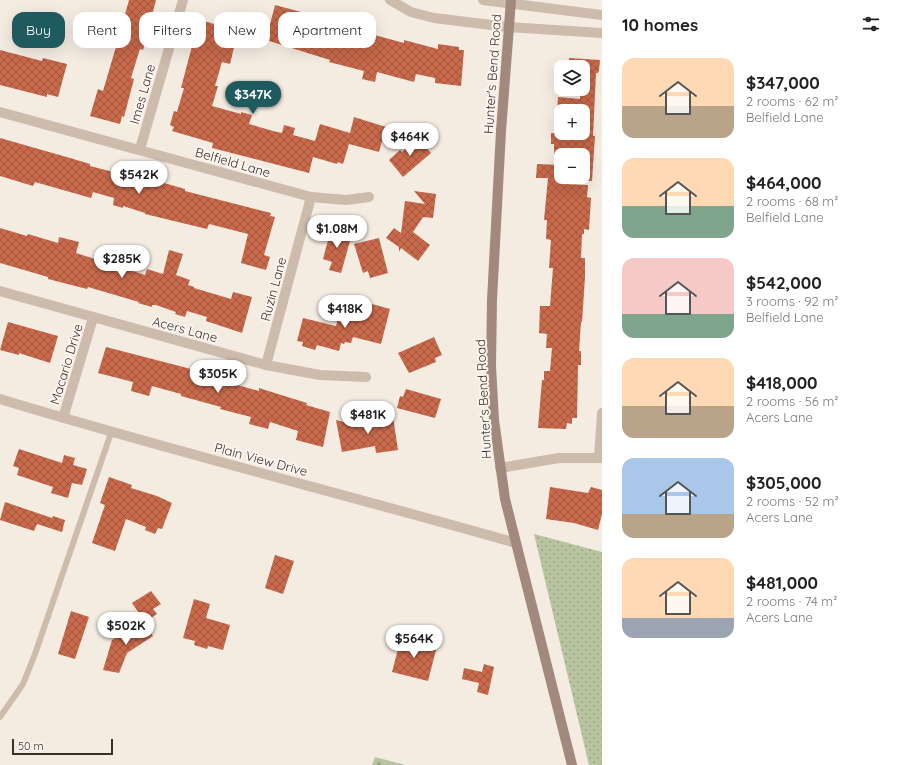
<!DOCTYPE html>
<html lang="en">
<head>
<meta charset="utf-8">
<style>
	:root { --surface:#fff; --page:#f6f6f6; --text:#222; --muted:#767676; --accent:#1f5a5e }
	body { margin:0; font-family:Quicksand,sans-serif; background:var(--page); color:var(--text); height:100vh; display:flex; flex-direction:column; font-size:15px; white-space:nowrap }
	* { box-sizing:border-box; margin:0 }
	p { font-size:13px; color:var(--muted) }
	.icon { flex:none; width:22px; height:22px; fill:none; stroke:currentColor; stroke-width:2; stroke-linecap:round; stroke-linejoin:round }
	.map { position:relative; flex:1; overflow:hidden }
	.side { display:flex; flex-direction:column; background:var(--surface); width:300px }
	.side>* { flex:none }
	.hud { position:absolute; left:12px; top:12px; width:380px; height:36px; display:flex; gap:8px }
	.buttons { position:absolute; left:554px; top:60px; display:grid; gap:8px }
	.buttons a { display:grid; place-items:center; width:36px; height:36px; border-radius:8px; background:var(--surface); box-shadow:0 4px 16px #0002; font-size:20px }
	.scale { position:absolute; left:12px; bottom:10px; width:101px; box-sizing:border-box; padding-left:4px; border:2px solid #3b302b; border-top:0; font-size:11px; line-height:14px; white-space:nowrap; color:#3b302b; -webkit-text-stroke:3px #fbf5ee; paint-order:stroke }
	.price { position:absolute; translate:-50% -34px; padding:0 9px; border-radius:14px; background:#fff; color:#222; font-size:13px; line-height:26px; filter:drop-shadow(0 1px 2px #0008) }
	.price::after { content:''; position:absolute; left:50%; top:24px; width:12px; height:9px; margin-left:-6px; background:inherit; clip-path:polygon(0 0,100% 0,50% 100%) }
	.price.on { background:var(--accent); color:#fff }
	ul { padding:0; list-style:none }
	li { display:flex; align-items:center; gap:12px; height:100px; padding:0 20px }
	li span { display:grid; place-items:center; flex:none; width:112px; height:80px; border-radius:12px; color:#555 }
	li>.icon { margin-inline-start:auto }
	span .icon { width:48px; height:48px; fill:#fffc; stroke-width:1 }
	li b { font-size:17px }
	h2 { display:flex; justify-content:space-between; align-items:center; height:48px; padding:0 20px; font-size:17px }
	.chip { padding:0 14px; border-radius:12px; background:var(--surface); box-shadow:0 4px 16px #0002; font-size:14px; line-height:36px }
	.chip.on { background:var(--accent); color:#fff }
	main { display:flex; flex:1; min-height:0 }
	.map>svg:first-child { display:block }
</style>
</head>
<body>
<main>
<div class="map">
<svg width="602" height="765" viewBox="0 0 602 765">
	<defs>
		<pattern id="green-dots" width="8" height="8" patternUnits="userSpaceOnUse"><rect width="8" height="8" fill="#b8c4a0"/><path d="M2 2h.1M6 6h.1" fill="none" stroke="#97a083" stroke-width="1.8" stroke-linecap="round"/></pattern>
		<pattern id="forest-firs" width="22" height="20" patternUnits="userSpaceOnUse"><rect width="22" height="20" fill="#b8c4a0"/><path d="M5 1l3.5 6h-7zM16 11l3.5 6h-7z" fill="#97a083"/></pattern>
		<pattern id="building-cross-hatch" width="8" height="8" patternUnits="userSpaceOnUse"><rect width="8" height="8" fill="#c8694b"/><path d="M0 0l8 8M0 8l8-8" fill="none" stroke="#a4573f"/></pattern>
	</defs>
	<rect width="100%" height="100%" fill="#f4ebe1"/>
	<!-- green -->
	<path fill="url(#green-dots)" d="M534 534 602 552V765H589Z"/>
	<!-- forest -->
	<path fill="url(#forest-firs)" d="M375 757 405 765H372Z"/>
	<!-- building -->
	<g fill="url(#building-cross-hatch)">
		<path d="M129 0H156L143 50 140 49 138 55 131 78 134 79 124 117 122 116 120 124 90 116 98 89 103 91 118 40 111 38 114 27 121 29Z"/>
		<path d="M275 5 331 20 330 23 404 43V40L438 49V44L459 47V50H464L461 86 435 83V78L416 74 414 82 377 72 375 82 362 79 364 71 329 62 330 60 266 40Z"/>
		<path d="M204 21 238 31 230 64 222 62 215 86H218L212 106 241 114V112L252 115 249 124 273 131 282 133 284 125 295 128 293 135 315 141 320 124 350 133 354 117 386 127 379 152 349 144 343 164 338 162 337 164 313 157 309 173 212 148 213 143 172 131 174 127 170 125 174 111 177 112 184 88H181L198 23 203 25Z"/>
		<path d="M0 50 42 61 43 58 67 64 58 97 47 94V97L0 85Z"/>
		<path d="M569 58 600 60 599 70 598 73H596L593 136H595L592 181H583V155H554V144H551V133H583V111H557L558 97 580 99V95H583V67L569 65Z"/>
		<path d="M0 138 70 158 90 164V166L121 174 122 171 185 189V191L271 213 270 216 275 217 264 255 270 257 266 270 241 263 248 234 209 224 207 229 145 214V213L123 206V208L113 205 114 198 93 192 91 198 35 182 33 186 0 176Z"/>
		<path d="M418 138 431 153 403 177 389 160 400 150 402 152Z"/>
		<path d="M537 164 561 165V184L588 185 587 197 591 198 589 230 584 229V234H582L581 258H585V277L582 322H581L579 351H581V365H578L577 418H572V424L567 423 566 429 538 428 542 380H544V371H550L552 348H546L547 334 539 333 540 306H550L553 268H549L551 240 546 239 547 220H544L548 178H536Z"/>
		<path d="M414 191 436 194 433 218 423 217 413 232 430 245 418 261 401 248 399 252V247L386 238 394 228 401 233 405 201 425 204Z"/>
		<path d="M0 228 27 236 28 234 58 243 59 237 79 242 76 253 145 275 147 269 163 274 169 250 183 254 176 275 190 280 188 285 194 287V288L231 299 233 292 252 297 242 333 206 321 207 317 187 311 185 317 175 314 176 312 156 305H152V307L138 303 139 302 88 287 87 289 48 279V277L0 263Z"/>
		<path d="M331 229 352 234 341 273 329 270 332 262 323 259Z"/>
		<path d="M379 238 388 273 370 278 368 271 363 273 354 244Z"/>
		<path d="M372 304 390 309 381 344 353 337 351 343 345 342 344 344 341 343 339 351 317 345 315 350 302 346 303 342 297 341 303 318 336 326 340 310 368 317Z"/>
		<path d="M8 322 58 336 50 363 19 353V355L0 350Z"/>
		<path d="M434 337 442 355 435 358 436 362 409 373 398 353Z"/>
		<path d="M106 347 191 369 190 370 213 376 212 378 259 391V388L278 394 307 403 306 405 330 412 323 447 296 440 298 431 270 422 268 429 249 424 251 417 220 409 221 407 181 396V394L152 386 149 396 131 391 133 382 98 373Z"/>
		<path d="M406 389 441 399 435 418 397 408 400 396 403 397Z"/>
		<path d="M393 417 398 450 376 453 375 446 342 452 336 420 348 423Z"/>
		<path d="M19 449 62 463 64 455 75 458 73 465 87 469 82 485 72 483 68 498 51 493 53 487 17 475 19 468 13 466Z"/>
		<path d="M109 477 132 485 131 488 157 496 172 503 162 529 158 528 155 534 145 530 146 527 126 519 115 551 92 543 105 505 100 503Z"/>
		<path d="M550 487 588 493 591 487 602 490V514L598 530 574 523 546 519Z"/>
		<path d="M5 502 52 518 53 516 65 520 62 532 37 524 34 531 0 520Z"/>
		<path d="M275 555 294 561 283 594 265 588Z"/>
		<path d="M151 591 161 604 153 609 157 614 145 622 132 603Z"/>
		<path d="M194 599 210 604 206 618 230 625 223 650 208 646 207 649 194 645 195 641 183 638Z"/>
		<path d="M71 611 89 617 75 659 58 654Z"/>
		<path d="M143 621 153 636 127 653 119 673 103 670 112 640Z"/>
		<path d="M402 634 414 637 413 643 436 650 428 681 392 672Z"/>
		<path d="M484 664 494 667 488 695 477 692 479 683 462 679 464 668 482 672Z"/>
	</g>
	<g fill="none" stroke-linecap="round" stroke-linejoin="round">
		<!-- lane -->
		<path stroke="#cdbbac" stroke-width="6" d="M0 717 23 684 35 654 111 433"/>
		<!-- street -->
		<g stroke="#cdbbac" stroke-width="10">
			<path d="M390 0 411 12 434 18 508 27 602 33"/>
			<path d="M483 0 602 15"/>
			<path d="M0 112 311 197 346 200 369 197"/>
			<path d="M140 149 183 0"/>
			<path d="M0 291 266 365 320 375 366 377"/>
			<path d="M266 365 311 197"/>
			<path d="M0 399C171 451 344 494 516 543"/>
			<path d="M63 418 93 318"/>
			<path d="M599 457 602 413"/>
			<path d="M500 468 559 458H602"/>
		</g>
		<!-- secondary -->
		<path stroke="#a18a7d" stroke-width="10" d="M511 0 501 131 492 300 491 366 494 420 505 499 572 765"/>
	</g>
	<g text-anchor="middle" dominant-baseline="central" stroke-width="4" stroke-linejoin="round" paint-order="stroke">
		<!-- street labels -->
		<g font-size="13" fill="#3b302b" stroke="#fbf5ee">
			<text transform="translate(492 74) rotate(-86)">Hunter's Bend Road</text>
			<text transform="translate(142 94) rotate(-74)">Imes Lane</text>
			<text transform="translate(233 162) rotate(16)">Belfield Lane</text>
			<text transform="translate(273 289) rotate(-75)">Ruzin Lane</text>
			<text transform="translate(185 329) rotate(15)">Acers Lane</text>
			<text transform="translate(66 364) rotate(-73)">Macario Drive</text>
			<text transform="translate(483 399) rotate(-93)">Hunter's Bend Road</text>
			<text transform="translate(261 459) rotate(15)">Plain View Drive</text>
		</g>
	</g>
</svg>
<div class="buttons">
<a><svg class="icon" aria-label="layers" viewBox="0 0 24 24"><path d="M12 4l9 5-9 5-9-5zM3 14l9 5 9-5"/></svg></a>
<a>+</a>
<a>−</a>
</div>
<div class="scale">50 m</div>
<b class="price on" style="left:253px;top:115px">$347K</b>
<b class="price" style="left:410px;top:157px">$464K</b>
<b class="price" style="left:139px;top:195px">$542K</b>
<b class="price" style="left:337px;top:249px">$1.08M</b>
<b class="price" style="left:122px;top:279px">$285K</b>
<b class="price" style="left:345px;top:329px">$418K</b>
<b class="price" style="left:218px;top:394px">$305K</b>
<b class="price" style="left:368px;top:435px">$481K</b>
<b class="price" style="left:126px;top:646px">$502K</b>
<b class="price" style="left:414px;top:659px">$564K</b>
<div class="hud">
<a class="chip on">Buy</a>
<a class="chip">Rent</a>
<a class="chip">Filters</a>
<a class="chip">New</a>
<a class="chip">Apartment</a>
</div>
</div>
<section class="side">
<h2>10 homes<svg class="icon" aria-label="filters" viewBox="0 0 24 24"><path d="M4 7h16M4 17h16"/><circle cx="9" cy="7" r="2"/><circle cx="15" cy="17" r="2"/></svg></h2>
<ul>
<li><span style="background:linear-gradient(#ffd9b3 60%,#b9a48a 0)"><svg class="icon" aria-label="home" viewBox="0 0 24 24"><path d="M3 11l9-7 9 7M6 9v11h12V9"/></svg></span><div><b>$347,000</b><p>2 rooms · 62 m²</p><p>Belfield Lane</p></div></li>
<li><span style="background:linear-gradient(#ffd9b3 60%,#7fa58c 0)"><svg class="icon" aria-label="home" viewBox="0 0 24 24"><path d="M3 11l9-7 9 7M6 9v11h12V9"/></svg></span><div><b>$464,000</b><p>2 rooms · 68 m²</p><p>Belfield Lane</p></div></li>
<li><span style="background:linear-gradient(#f6c9c9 70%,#7fa58c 0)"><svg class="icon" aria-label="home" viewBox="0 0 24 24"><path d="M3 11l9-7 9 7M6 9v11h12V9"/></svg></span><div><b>$542,000</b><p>3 rooms · 92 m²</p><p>Belfield Lane</p></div></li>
<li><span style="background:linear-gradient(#ffd9b3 60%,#b9a48a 0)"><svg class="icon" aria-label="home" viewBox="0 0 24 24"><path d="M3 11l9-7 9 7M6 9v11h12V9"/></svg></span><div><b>$418,000</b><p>2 rooms · 56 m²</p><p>Acers Lane</p></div></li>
<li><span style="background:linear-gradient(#a9c7e8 70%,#b9a48a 0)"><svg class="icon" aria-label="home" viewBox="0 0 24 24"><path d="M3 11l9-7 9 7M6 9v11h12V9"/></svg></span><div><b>$305,000</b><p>2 rooms · 52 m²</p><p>Acers Lane</p></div></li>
<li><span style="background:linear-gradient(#ffd9b3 75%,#9aa5b1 0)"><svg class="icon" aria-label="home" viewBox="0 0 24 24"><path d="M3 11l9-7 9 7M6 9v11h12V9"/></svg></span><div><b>$481,000</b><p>2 rooms · 74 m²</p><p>Acers Lane</p></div></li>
</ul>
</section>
</main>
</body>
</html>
